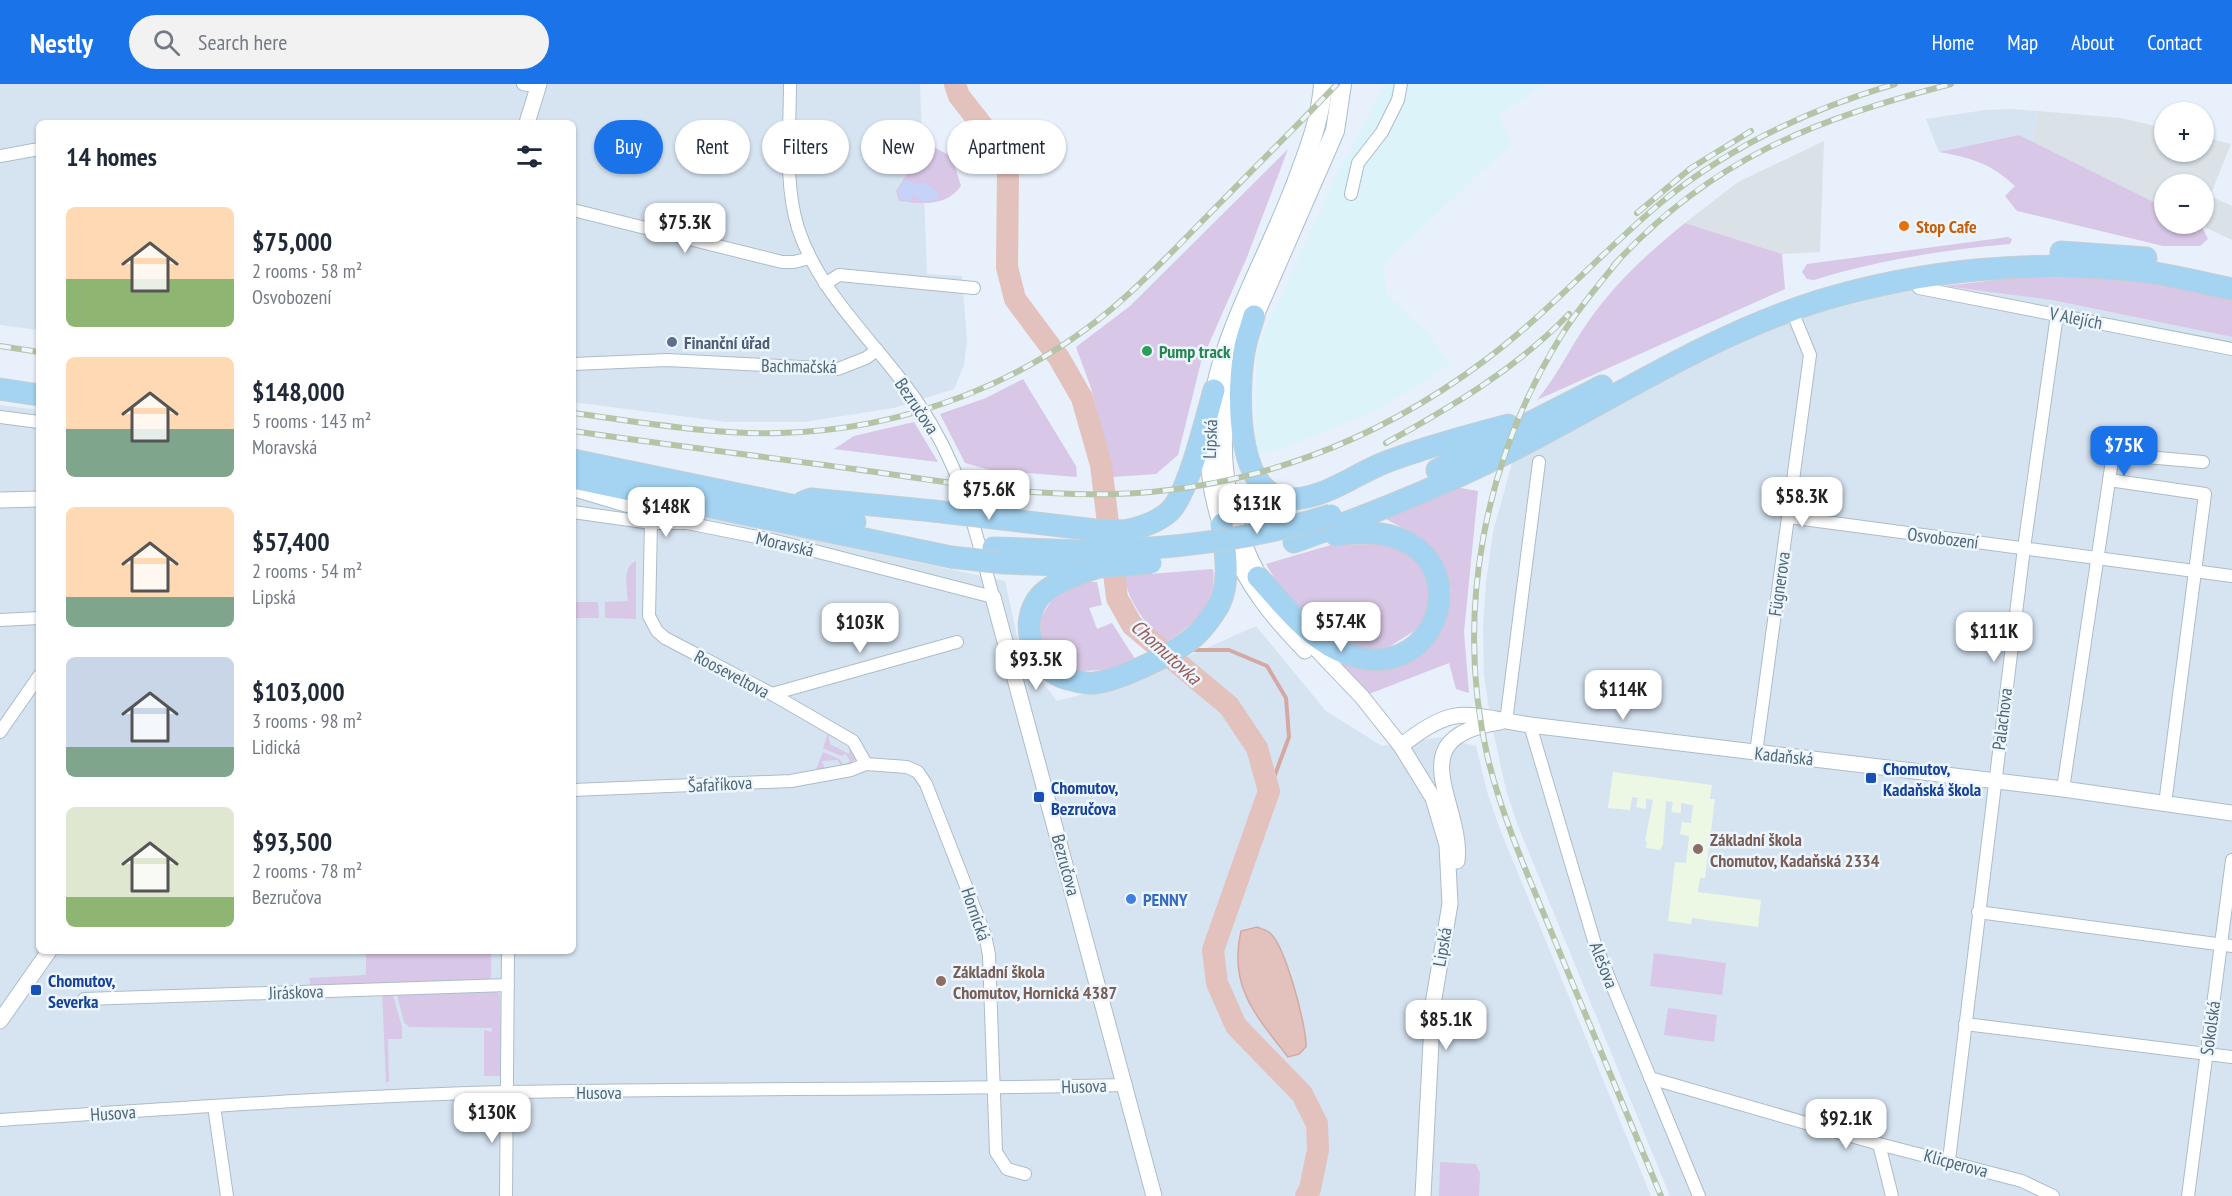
<!DOCTYPE html>
<html lang="en">
<head>
<meta charset="utf-8">
<style>
	:root { --surface:#fff; --page:#f2f2f3; --text:#1f2937; --muted:#747a83; --accent:#1a73e8 }
	body { margin:0; font-family:"PT Sans Narrow",sans-serif; background:var(--page); color:var(--text); height:100vh; display:flex; flex-direction:column; font-size:22px; white-space:nowrap }
	* { box-sizing:border-box; margin:0 }
	p { font-size:20px; color:var(--muted) }
	.icon { flex:none; width:33px; height:33px; fill:none; stroke:currentColor; stroke-width:2; stroke-linecap:round; stroke-linejoin:round }
	.map { position:relative; flex:1; overflow:hidden }
	.drawer { position:absolute; left:36px; top:36px; width:540px; height:834px; display:flex; flex-direction:column; background:var(--surface); border-radius:9px; box-shadow:0 2px 4px #0004 }
	.drawer>* { flex:none }
	.banner { position:absolute; left:594px; top:36px; width:570px; height:54px; display:flex; gap:12px }
	.buttons { position:absolute; left:2154px; top:18px; display:grid; gap:12px }
	.buttons a { display:grid; place-items:center; width:60px; height:60px; border-radius:50%; background:var(--surface); box-shadow:0 2px 4px #0004; font-size:30px }
	.price { position:absolute; translate:-50% -51px; padding:0 14px; border-radius:12px; background:#fff; color:#222; font-size:20px; line-height:39px; filter:drop-shadow(0 2px 3px #0008) }
	.price::after { content:''; position:absolute; left:50%; top:36px; width:18px; height:14px; margin-left:-9px; background:inherit; clip-path:polygon(0 0,100% 0,50% 100%) }
	.price.selected { background:var(--accent); color:#fff }
	ul { padding:0; list-style:none }
	li { display:flex; align-items:center; gap:18px; height:150px; padding:0 30px }
	li span { display:grid; place-items:center; flex:none; width:168px; height:120px; border-radius:9px; color:#555 }
	li>.icon { margin-inline-start:auto }
	span .icon { width:72px; height:72px; fill:#fffc; stroke-width:1 }
	li b { font-size:26px }
	h2 { display:flex; justify-content:space-between; align-items:center; height:72px; padding:0 30px; font-size:26px }
	.tag { padding:0 21px; border-radius:27px; background:var(--surface); box-shadow:0 2px 4px #0004; font-size:21px; line-height:54px }
	.tag.selected { background:var(--accent); color:#fff }
	header { display:flex; align-items:center; gap:36px; box-sizing:border-box; height:84px; padding:0 30px; background:var(--accent); color:#fff }
	header strong { font-size:28px }
	nav { display:flex; gap:33px; margin-inline-start:auto; font-size:21px }
	.search { width:420px; height:54px; background:var(--page); display:flex; align-items:center; gap:15px; box-sizing:border-box; padding:0 21px; border-radius:33px; color:var(--muted); font-size:22px }
	.map>svg:first-child { display:block }
</style>
</head>
<body>
<header>
<strong>Nestly</strong>
<div class="search"><svg class="icon" aria-label="search" viewBox="0 0 24 24"><circle cx="10" cy="10" r="6"/><path d="M15 15l6 6"/></svg>Search here</div>
<nav><a>Home</a><a>Map</a><a>About</a><a>Contact</a></nav>
</header>
<div class="map">
<svg width="2232" height="1112" viewBox="0 0 2232 1112">
	<rect width="100%" height="100%" fill="#e7f0fb"/>
	<!-- residential -->
	<g fill="#d6e4f2">
		<path d="M0 0H920L927 190 962 192 967 257 964 281 954 305 894 324 804 338H726L573 318V39H39V246L0 241Z"/>
		<path d="M2012 25 2038 27 2032 58 2019 51 1939 68 1926 35 1985 26Z"/>
		<path d="M1921 199 2052 216 2232 253V1112H1670L1518 742 1506 706 1490 633 1484 592 1483 544 1486 498 1493 448 1512 379 1530 362 1778 239 1836 219Z"/>
		<path d="M0 321 39 326V867H573V410L735 439 1005 497 1021 570 1057 617 1130 598 1256 542 1326 627 1382 662 1441 653 1476 662 1488 711 1501 748 1651 1112H0Z"/>
	</g>
	<!-- commercial -->
	<path fill="#dcf3fa" d="M1385 0H1544L1498 31 1512 58 1383 181 1387 211 1431 253 1450 281 1385 321 1358 334 1283 364 1255 371 1257 263 1336 92Z"/>
	<!-- industrial -->
	<g fill="#dbe2e7">
		<path d="M2038 27 2121 34 2164 44V68H2204V53L2231 60 2210 112 2232 122V156L2198 140H2204V100H2164V123L2032 58Z"/>
		<path d="M1824 57 1820 168 1782 170 1685 139 1738 98Z"/>
	</g>
	<!-- education -->
	<path fill="#ecf7e4" d="M1613 688 1712 701 1710 715H1715L1705 794H1700L1698 808 1761 816 1758 843 1692 834 1691 840 1668 837 1675 778 1686 779 1689 752 1680 750 1682 738 1691 739 1693 721 1681 719V729L1671 728 1673 718 1666 717 1663 760 1660 766 1646 764 1647 758 1645 757 1653 716 1646 715V725L1636 723 1638 714 1632 713 1630 726 1608 724Z"/>
	<!-- green -->
	<g fill="#d8c7e7">
		<path d="M2019 51 2164 123V140L2201 141 2208 155 2200 162H2163L2017 127 2005 112 2015 102C1990 79 1972 74 1939 68Z"/>
		<path d="M927 59 952 73 961 102C945 123 923 120 899 117L896 107Z"/>
		<path d="M1288 65 1247 173 1201 278 1178 371 1156 390 1113 393 1091 304 1076 263 1130 222Z"/>
		<path d="M1685 139 1782 170 1785 205 1537 316C1558 291 1569 265 1588 238 1614 200 1649 168 1685 139Z"/>
		<path d="M2008 153 2012 155 2010 160C1943 166 1878 176 1814 196L1807 195 1802 188 1807 180Z"/>
		<path d="M2021 193 2104 194 2168 201 2232 215V253L2052 216 1944 202Z"/>
		<path d="M1023 295 1076 382 1077 393 990 386 965 379 940 330 986 314Z"/>
		<path d="M914 338 938 378 834 365 854 352Z"/>
		<path d="M1455 403 1478 407 1464 548 1469 609 1456 605 1449 579 1369 610 1333 573H1414L1443 542 1451 507 1436 470 1412 449 1386 435Z"/>
		<path d="M1374 460C1413 465 1418 474 1432 510L1419 544 1387 564 1363 566 1321 548 1283 509 1266 480 1331 461Z"/>
		<path d="M636 477V535L605 534V518L628 517C627 505 622 482 636 477Z"/>
		<path d="M1213 485C1218 520 1192 543 1164 559 1145 538 1129 520 1124 492Z"/>
		<path d="M1080 498H1097L1102 521 1089 524 1097 545 1112 539 1135 575 1105 586 1079 587 1057 576 1041 559 1040 535 1053 514Z"/>
		<path d="M573 518H598L599 534H573Z"/>
		<path d="M828 649 830 660 849 670 850 660 856 675 843 684 837 676 822 677 825 686 815 688 823 668 839 675 844 681 850 677 846 670 841 672 823 664Z"/>
		<path d="M366 867H491V896L500 912 501 992H484V946L492 948V944L409 943 404 938 396 907 392 908 402 943V955H388L389 998H386L382 908 311 904 309 894 366 891Z"/>
		<path d="M1654 869 1726 879 1722 911 1650 902Z"/>
		<path d="M1668 924 1717 931 1714 958 1664 951Z"/>
		<path d="M1440 1078 1476 1080 1480 1089 1479 1112H1439Z"/>
	</g>
	<!-- sand -->
	<path fill="#c5d3f7" d="M905 96 918 100 925 98 937 108 939 115 924 118 913 111 911 117 900 115 898 107Z"/>
	<!-- water -->
	<path fill="#e3c1bd" stroke="#d4a9a4" stroke-width="1.5" d="M1257 843C1261 845 1267 846 1270 849 1285 861 1307 943 1306 963L1299 970 1288 973C1256 932 1228 902 1241 847Z"/>
	<g fill="none" stroke-linecap="round" stroke-linejoin="round">
		<!-- stream -->
		<path stroke="#d4a9a4" stroke-width="4" d="M1189 566H1229L1267 582 1286 614 1289 653 1269 707"/>
		<!-- river -->
		<path stroke="#e3c1bd" stroke-width="22" d="M955 0 959 12 992 54 1008 88 1007 183 1015 215 1059 274 1082 314 1101 381 1117 514 1132 541 1229 622 1257 664 1269 707 1213 866 1217 899 1236 942 1302 1010 1317 1040 1318 1066 1310 1105 1306 1112"/>
		<!-- minor casing -->
		<g stroke="#abbdc9" stroke-width="14">
			<g id="minor">
				<path d="M523 0 538 3"/>
				<path d="M0 72 39 65"/>
				<path d="M1351 110 1358 79 1382 48 1398 16 1401 0"/>
				<path d="M573 126 782 178H794L810 174"/>
				<path d="M825 200 839 191 974 204"/>
				<path d="M1919 204 2232 265"/>
				<path d="M573 280 667 276 838 285 866 274 877 266"/>
				<path d="M0 333 39 338"/>
				<path d="M2109 396 2205 410 2165 720"/>
				<path d="M573 406 671 435"/>
				<path d="M573 428 651 439H687L772 456 993 513C974 440 961 383 918 319 879 261 820 212 798 144 784 99 790 47 790 0"/>
				<path d="M1788 433 2232 492"/>
				<path d="M651 439 649 532 657 547 665 554 772 610 853 657 866 680"/>
				<path d="M0 536 39 534"/>
				<path d="M772 610 957 558"/>
				<path d="M1506 638 1539 378"/>
				<path d="M1530 641 1595 860 1699 1112"/>
				<path d="M0 648 39 592"/>
				<path d="M1756 669 1810 271 1792 227"/>
				<path d="M2063 705 2113 370 2203 378"/>
				<path d="M573 706 791 697 851 686 866 680 907 683 918 688 926 700 985 851 989 871 996 1068 1007 1085 1025 1090"/>
				<path d="M1978 828 2232 862"/>
				<path d="M84 915 508 901"/>
				<path d="M1965 940 2232 973"/>
				<path d="M1650 994 1879 1060 2022 1097 2053 1112"/>
				<path d="M214 1022 227 1112"/>
				<path d="M0 1036C169 1025 339 1012 509 1008 714 1004 920 1006 1126 1001"/>
				<path d="M1879 1060 1892 1112"/>
				<path d="M1949 1076 2024 464 2057 231"/>
				<path d="M506 1112 508 867"/>
				<path d="M2188 1112 2232 776"/>
			</g>
		</g>
		<!-- tertiary casing -->
		<g stroke="#abbdc9" stroke-width="17">
			<g id="tertiary">
				<path d="M527 39 539 0"/>
				<path d="M0 416 39 415"/>
				<path d="M1229 457C1245 500 1273 534 1305 567"/>
				<path d="M993 513 1154 1112"/>
				<path d="M1302 550 1362 613 1401 662 1433 714 1447 761 1450 820 1433 920 1423 1112"/>
				<path d="M1401 662C1457 617 1467 632 1530 641L2063 705 2232 729"/>
				<path d="M1457 777C1464 720 1396 653 1500 638"/>
				<path d="M0 937 49 867"/>
			</g>
		</g>
		<!-- secondary casing -->
		<g stroke="#aabecc" stroke-width="20">
			<g id="secondary">
				<path d="M1249 244 1335 47 1342 0"/>
				<path d="M1238 272C1212 347 1220 423 1258 493"/>
				<path d="M1222 440C1178 305 1257 209 1300 88 1311 59 1321 31 1323 0"/>
			</g>
		</g>
		<!-- trunk casing -->
		<g stroke="#c6ced2" stroke-width="23">
			<g id="trunk">
				<path d="M2061 168 2146 174"/>
				<path d="M1254 232C1251 243 1247 253 1245 263 1237 301 1233 418 1293 415 1328 413 1355 390 1386 378 1426 363 1467 352 1508 341"/>
				<path d="M0 305 39 311"/>
				<path d="M573 376 791 421 855 438"/>
				<path d="M1437 386 1602 302"/>
				<path d="M573 394 951 473"/>
				<path d="M803 418 811 415 934 427"/>
				<path d="M1124 447C1140 444 1158 438 1170 427 1189 408 1206 333 1214 306"/>
				<path d="M1294 458C1366 432 1438 404 1507 369 1610 317 1710 250 1822 216 1923 186 2033 175 2139 187 2170 190 2201 199 2232 205"/>
				<path d="M993 464 1079 467"/>
				<path d="M1004 479 1091 482"/>
				<path d="M1098 483C1080 490 1055 497 1041 511 1016 539 1033 586 1068 595 1075 597 1087 600 1095 599 1120 596 1179 568 1197 550 1205 542 1213 531 1219 521 1231 497 1225 465 1222 440"/>
				<path d="M1258 493C1282 519 1306 551 1338 566 1451 620 1494 426 1336 451"/>
			</g>
		</g>
		<!-- minor -->
		<use href="#minor" stroke="#fff" stroke-width="12"/>
		<!-- tertiary -->
		<use href="#tertiary" stroke="#fff" stroke-width="15"/>
		<!-- secondary -->
		<use href="#secondary" stroke="#fff" stroke-width="18"/>
		<!-- trunk -->
		<use href="#trunk" stroke="#a4d4f2" stroke-width="21"/>
		<!-- rail casing -->
		<g stroke="#b5c4a6" stroke-width="6">
			<g id="rail">
				<path d="M1637 129 1691 84 1751 47"/>
				<path d="M1618 177C1599 200 1579 224 1563 249 1484 374 1454 530 1488 675 1505 744 1536 809 1562 874 1595 953 1628 1033 1661 1112"/>
				<path d="M1614 181C1712 74 1814 36 1951 0"/>
				<path d="M0 262 39 268"/>
				<path d="M573 329C641 338 711 351 780 349 905 346 1030 298 1123 215 1158 184 1190 149 1223 116 1261 77 1300 39 1337 0"/>
				<path d="M573 347C667 361 760 372 854 385 940 397 1027 413 1114 410 1250 406 1376 358 1484 277 1549 229 1601 168 1663 117 1732 61 1810 25 1895 0"/>
				<path d="M1386 359C1453 322 1516 285 1569 230"/>
			</g>
		</g>
		<!-- rail -->
		<use href="#rail" stroke="#edf5fe" stroke-width="4" stroke-dasharray="11" stroke-linecap="butt"/>
		<!-- trunk-bridge casing -->
		<g stroke="#c6ced2" stroke-width="23" stroke-linecap="butt">
			<g id="trunk-bridge">
				<path d="M934 427 1095 446 1124 447"/>
				<path d="M1079 467C1165 466 1249 457 1331 431"/>
				<path d="M951 473 1004 479"/>
				<path d="M1098 483 1151 479"/>
			</g>
		</g>
		<!-- trunk-bridge -->
		<use href="#trunk-bridge" stroke="#a4d4f2" stroke-width="21"/>
	</g>
	<!-- markers -->
	<circle fill="#e8710a" stroke="#edf5fe" stroke-width="2" cx="1904" cy="142" r="6"/>
	<circle fill="#5c6f8a" stroke="#edf5fe" stroke-width="2" cx="672" cy="258" r="6"/>
	<circle fill="#2e9e5b" stroke="#edf5fe" stroke-width="2" cx="1147" cy="267" r="6"/>
	<g fill="#1a4fb4" stroke="#edf5fe" stroke-width="2">
		<rect x="1865" y="688" width="12" height="12" rx="3"/>
		<rect x="1033" y="707" width="12" height="12" rx="3"/>
		<rect x="30" y="900" width="12" height="12" rx="3"/>
	</g>
	<g fill="#8d6e63" stroke="#edf5fe" stroke-width="2">
		<circle cx="1698" cy="765" r="6"/>
		<circle cx="941" cy="897" r="6"/>
	</g>
	<circle fill="#3f7fe0" stroke="#edf5fe" stroke-width="2" cx="1131" cy="815" r="6"/>
	<g text-anchor="middle" dominant-baseline="central" stroke-width="5" stroke-linejoin="round" paint-order="stroke">
		<!-- food labels -->
		<g font-size="18" font-weight="bold" fill="#c56008" stroke="#edf5fe" text-anchor="start">
			<text x="1916" y="142">Stop Cafe</text>
		</g>
		<!-- street labels -->
		<g font-size="18" fill="#4d6773" stroke="#edf5fe">
			<text transform="translate(2076 234) rotate(11)">V Alejích</text>
			<text transform="translate(799 282) rotate(1)">Bachmačská</text>
			<text transform="translate(917 322) rotate(56)">Bezručova</text>
			<text transform="translate(1210 355) rotate(-88)">Lipská</text>
			<text transform="translate(1943 454) rotate(7)">Osvobození</text>
			<text transform="translate(785 460) rotate(13)">Moravská</text>
			<text transform="translate(1779 500) rotate(-82)">Fügnerova</text>
			<text transform="translate(732 590) rotate(28)">Rooseveltova</text>
			<text transform="translate(2002 635) rotate(-83)">Palachova</text>
			<text transform="translate(1784 672) rotate(6)">Kadaňská</text>
			<text transform="translate(720 700) rotate(-3)">Šafaříkova</text>
			<text transform="translate(1066 781) rotate(75)">Bezručova</text>
			<text transform="translate(976 830) rotate(71)">Hornická</text>
			<text transform="translate(1442 863) rotate(-80)">Lipská</text>
			<text transform="translate(1604 881) rotate(69)">Alešova</text>
			<text transform="translate(296 908) rotate(-2)">Jiráskova</text>
			<text transform="translate(2210 944) rotate(-82)">Sokolská</text>
			<text transform="translate(1084 1002) rotate(-2)">Husova</text>
			<text x="599" y="1008">Husova</text>
			<text transform="translate(113 1029) rotate(-4)">Husova</text>
			<text transform="translate(1956 1079) rotate(15)">Klicperova</text>
		</g>
		<!-- service labels -->
		<g font-size="18" font-weight="bold" fill="#4e5e75" stroke="#edf5fe" text-anchor="start">
			<text x="684" y="258">Finanční úřad</text>
		</g>
		<!-- leisure labels -->
		<g font-size="18" font-weight="bold" fill="#27864d" stroke="#edf5fe" text-anchor="start">
			<text x="1159" y="267">Pump track</text>
		</g>
		<!-- transit labels -->
		<g font-size="18" font-weight="bold" fill="#164399" stroke="#edf5fe" text-anchor="start">
			<text x="1883" y="684">Chomutov,<tspan x="1883" dy="21">Kadaňská škola</tspan></text>
			<text x="1051" y="703">Chomutov,<tspan x="1051" dy="21">Bezručova</tspan></text>
			<text x="48" y="896">Chomutov,<tspan x="48" dy="21">Severka</tspan></text>
		</g>
		<!-- education labels -->
		<g font-size="18" font-weight="bold" fill="#785e54" stroke="#edf5fe" text-anchor="start">
			<text x="1710" y="755">Základní škola<tspan x="1710" dy="21">Chomutov, Kadaňská 2334</tspan></text>
			<text x="953" y="887">Základní škola<tspan x="953" dy="21">Chomutov, Hornická 4387</tspan></text>
		</g>
		<!-- shop labels -->
		<g font-size="18" font-weight="bold" fill="#366cbe" stroke="#edf5fe" text-anchor="start">
			<text x="1143" y="815">PENNY</text>
		</g>
		<!-- water labels -->
		<g font-size="20" font-style="italic" fill="#995b53" stroke="#edf5fe">
			<text transform="translate(1166 568) rotate(42)">Chomutovka</text>
		</g>
	</g>
</svg>
<div class="buttons">
<a>+</a>
<a>−</a>
</div>
<b class="price" style="left:685px;top:170px">$75.3K</b>
<b class="price selected" style="left:2124px;top:393px">$75K</b>
<b class="price" style="left:989px;top:437px">$75.6K</b>
<b class="price" style="left:1802px;top:444px">$58.3K</b>
<b class="price" style="left:1257px;top:451px">$131K</b>
<b class="price" style="left:666px;top:454px">$148K</b>
<b class="price" style="left:1341px;top:569px">$57.4K</b>
<b class="price" style="left:860px;top:570px">$103K</b>
<b class="price" style="left:1994px;top:579px">$111K</b>
<b class="price" style="left:1036px;top:607px">$93.5K</b>
<b class="price" style="left:1623px;top:637px">$114K</b>
<b class="price" style="left:1446px;top:967px">$85.1K</b>
<b class="price" style="left:492px;top:1060px">$130K</b>
<b class="price" style="left:1846px;top:1066px">$92.1K</b>
<div class="banner">
<a class="tag selected">Buy</a>
<a class="tag">Rent</a>
<a class="tag">Filters</a>
<a class="tag">New</a>
<a class="tag">Apartment</a>
</div>
<section class="drawer">
<h2>14 homes<svg class="icon" aria-label="filters" viewBox="0 0 24 24"><path d="M4 7h16M4 17h16"/><circle cx="9" cy="7" r="2"/><circle cx="15" cy="17" r="2"/></svg></h2>
<ul>
<li><span style="background:linear-gradient(#ffd9b3 60%,#8fb573 0)"><svg class="icon" aria-label="home" viewBox="0 0 24 24"><path d="M3 11l9-7 9 7M6 9v11h12V9"/></svg></span><div><b>$75,000</b><p>2 rooms · 58 m²</p><p>Osvobození</p></div></li>
<li><span style="background:linear-gradient(#ffd9b3 60%,#7fa58c 0)"><svg class="icon" aria-label="home" viewBox="0 0 24 24"><path d="M3 11l9-7 9 7M6 9v11h12V9"/></svg></span><div><b>$148,000</b><p>5 rooms · 143 m²</p><p>Moravská</p></div></li>
<li><span style="background:linear-gradient(#ffd9b3 75%,#7fa58c 0)"><svg class="icon" aria-label="home" viewBox="0 0 24 24"><path d="M3 11l9-7 9 7M6 9v11h12V9"/></svg></span><div><b>$57,400</b><p>2 rooms · 54 m²</p><p>Lipská</p></div></li>
<li><span style="background:linear-gradient(#c9d6e8 75%,#7fa58c 0)"><svg class="icon" aria-label="home" viewBox="0 0 24 24"><path d="M3 11l9-7 9 7M6 9v11h12V9"/></svg></span><div><b>$103,000</b><p>3 rooms · 98 m²</p><p>Lidická</p></div></li>
<li><span style="background:linear-gradient(#dfe7d0 75%,#8fb573 0)"><svg class="icon" aria-label="home" viewBox="0 0 24 24"><path d="M3 11l9-7 9 7M6 9v11h12V9"/></svg></span><div><b>$93,500</b><p>2 rooms · 78 m²</p><p>Bezručova</p></div></li>
</ul>
</section>
</div>
</body>
</html>
